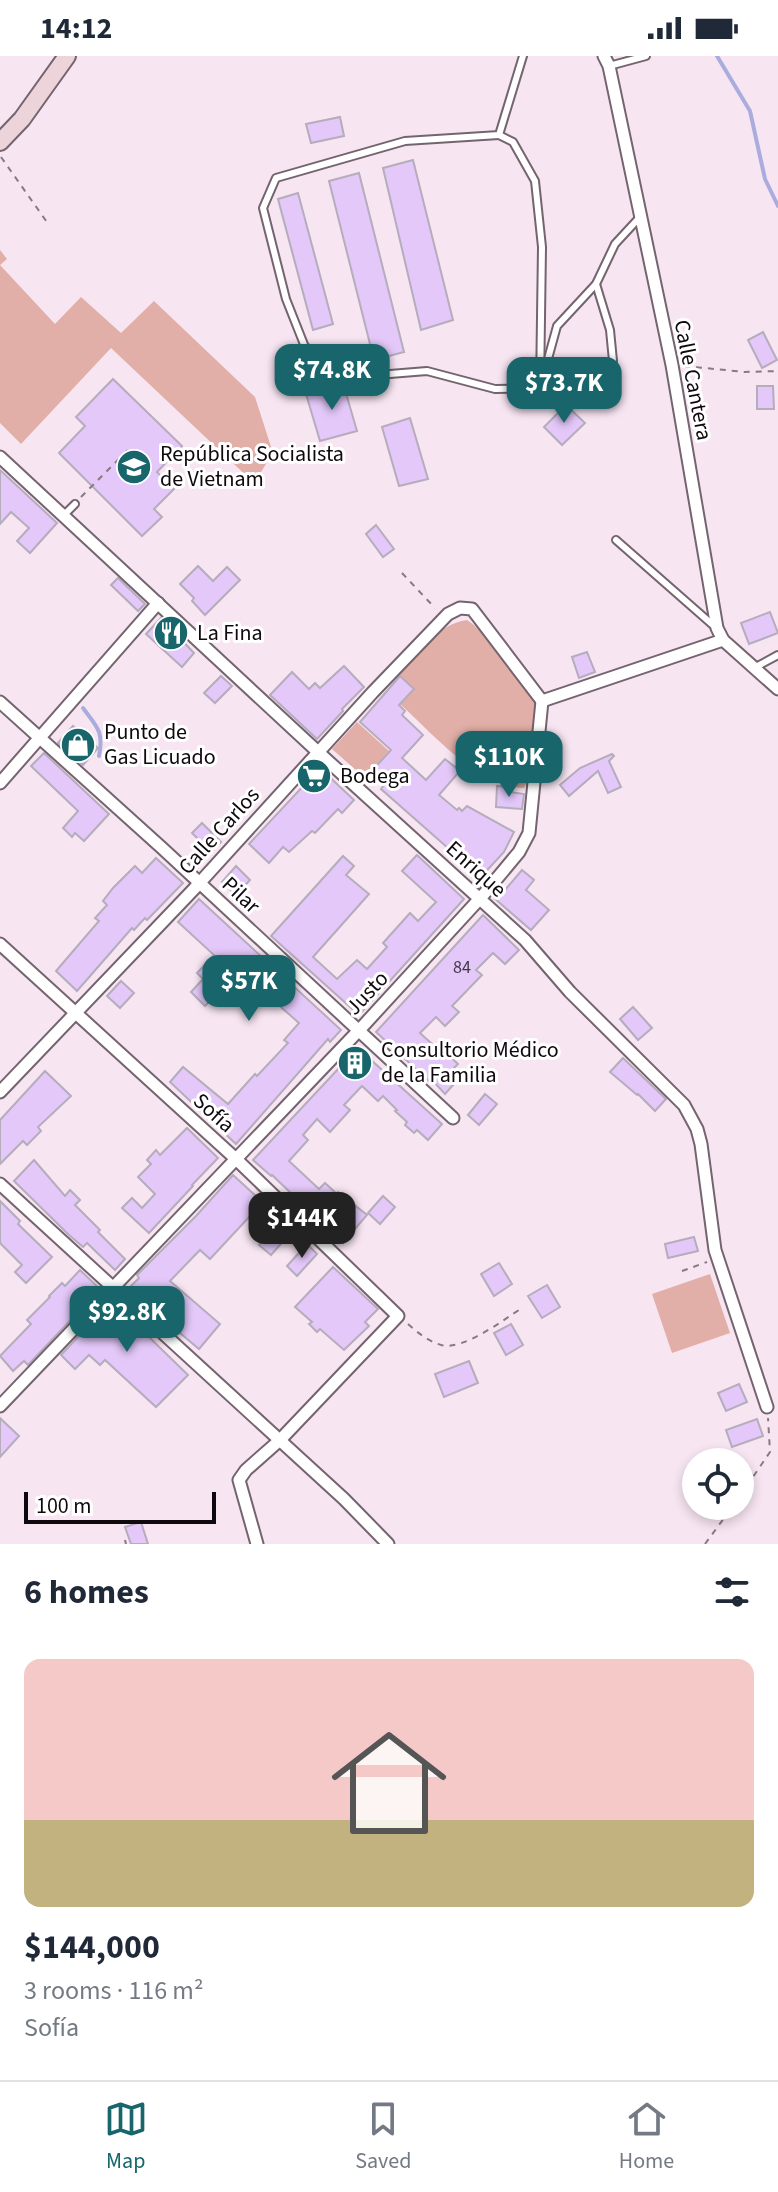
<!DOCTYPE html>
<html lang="en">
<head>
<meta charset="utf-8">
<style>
	:root { --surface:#fff; --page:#f2f2f3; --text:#1f2937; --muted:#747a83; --line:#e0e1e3; --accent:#18666c }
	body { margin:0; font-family:"Source Sans 3",sans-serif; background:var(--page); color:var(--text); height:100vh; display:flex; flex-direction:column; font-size:30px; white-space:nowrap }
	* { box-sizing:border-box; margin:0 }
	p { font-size:26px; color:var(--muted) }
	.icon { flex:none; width:44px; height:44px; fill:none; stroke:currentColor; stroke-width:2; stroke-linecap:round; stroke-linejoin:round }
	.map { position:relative; height:1488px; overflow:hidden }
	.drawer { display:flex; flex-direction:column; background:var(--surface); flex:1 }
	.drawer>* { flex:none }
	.fabs { position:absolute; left:682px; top:1392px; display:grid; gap:16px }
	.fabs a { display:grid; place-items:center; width:72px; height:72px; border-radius:50%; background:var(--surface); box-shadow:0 4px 12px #0003; font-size:40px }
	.scale { position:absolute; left:24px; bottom:20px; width:192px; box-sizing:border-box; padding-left:8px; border:4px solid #0f090d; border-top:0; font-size:22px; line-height:28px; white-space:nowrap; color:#0f090d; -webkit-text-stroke:6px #fff; paint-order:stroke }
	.price { position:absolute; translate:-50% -68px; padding:0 18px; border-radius:16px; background:var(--accent); color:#fff; font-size:26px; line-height:52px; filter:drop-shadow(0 2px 4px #0008) }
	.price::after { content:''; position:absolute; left:50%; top:48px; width:24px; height:18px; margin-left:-12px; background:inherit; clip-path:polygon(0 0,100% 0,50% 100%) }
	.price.on { background:#222; color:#fff }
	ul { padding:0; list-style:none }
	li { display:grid; align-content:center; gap:16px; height:424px; padding:0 24px }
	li+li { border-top:2px solid var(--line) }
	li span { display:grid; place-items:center; height:248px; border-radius:16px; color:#555 }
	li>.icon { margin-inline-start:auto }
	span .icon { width:144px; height:144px; fill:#fffc; stroke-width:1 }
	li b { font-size:34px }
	h2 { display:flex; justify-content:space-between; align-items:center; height:96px; padding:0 24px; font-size:34px }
	.status { display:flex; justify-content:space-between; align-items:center; height:56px; padding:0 40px; background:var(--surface); direction:ltr }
	.status svg { height:22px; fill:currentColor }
	.dock { display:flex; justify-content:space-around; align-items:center; height:112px; border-top:2px solid var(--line); background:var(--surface); font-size:22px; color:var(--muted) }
	.dock a { display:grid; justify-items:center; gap:4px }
	.dock .on { color:var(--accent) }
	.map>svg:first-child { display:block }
</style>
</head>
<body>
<div class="status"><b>14:12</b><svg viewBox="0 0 49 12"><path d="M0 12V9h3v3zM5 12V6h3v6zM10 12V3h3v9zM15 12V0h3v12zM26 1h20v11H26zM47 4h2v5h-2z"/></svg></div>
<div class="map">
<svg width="778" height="1488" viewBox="0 0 778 1488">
	<rect width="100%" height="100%" fill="#f7e5f2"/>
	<!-- green -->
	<g fill="#e1afa7">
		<path d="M0 194 7 203 0 209 55 268 81 241 121 277 154 245 255 341 273 397 254 427 111 292 21 388 0 367Z"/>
		<path d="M467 564C492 580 515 623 536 647L527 726 524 732C477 730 433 678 400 648L414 633 397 617C416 599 439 567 467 564Z"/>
		<path d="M357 666 389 695 365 722 332 693Z"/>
		<path d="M710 1218 730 1277 672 1297 652 1238Z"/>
	</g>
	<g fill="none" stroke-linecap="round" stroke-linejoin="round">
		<!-- stream -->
		<g stroke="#aaacde" stroke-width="4">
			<path d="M717 0 750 55 765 123 778 150"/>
			<path d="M83 652C97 671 104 675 99 700"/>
		</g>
	</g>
	<!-- building -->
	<g fill="#e3c8f9" stroke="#b5acbc" stroke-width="2">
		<path d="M340 61 344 80 311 87 306 68Z"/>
		<path d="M413 104 453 264 421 274 383 112Z"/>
		<path d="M359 117 404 296 374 304 329 125Z"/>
		<path d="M298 137 333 268 313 274 278 143Z"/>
		<path d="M763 276 777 304 762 312 748 284Z"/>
		<path d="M113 323 182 390 157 416 174 433 154 453 162 461 142 480 59 397 85 370 76 361Z"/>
		<path d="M343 327 357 375 320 385 306 338Z"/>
		<path d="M757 330H773L774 353H757Z"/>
		<path d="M566 349 585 367 562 389 544 371Z"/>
		<path d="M410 362 428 423 399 430 382 371Z"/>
		<path d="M0 414 57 467 30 497 17 485 29 472 11 456 0 468Z"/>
		<path d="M376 469 394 493 383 501 366 478Z"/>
		<path d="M198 510 213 525 227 511 240 524 205 559 192 545 194 542 180 528Z"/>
		<path d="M118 522 145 548 138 555 111 529Z"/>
		<path d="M770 556 778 577 749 588 741 567Z"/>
		<path d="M161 562 194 597 182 611 146 578Z"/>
		<path d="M587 596 595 616 579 622 572 601Z"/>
		<path d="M344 610 364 631 342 653 343 655 317 683 270 639 292 616 309 633 315 627 320 632Z"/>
		<path d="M221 620 232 630 215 647 204 637Z"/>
		<path d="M400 620 414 633 399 649 405 655 402 659 423 679 402 702 426 724 445 703 460 715 439 739 457 754 459 752 462 755 467 750 514 776 504 796 479 823 455 802 457 800 381 733 384 729 370 717 391 694 360 666Z"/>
		<path d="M73 670 98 692 83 709 58 687Z"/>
		<path d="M44 697 109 758 84 785 75 777 72 781 63 772 78 755 31 710Z"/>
		<path d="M612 698 614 700 609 705 621 731 608 737 598 715 569 740 560 729 580 712Z"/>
		<path d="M320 712 354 744 342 757 338 753 315 777 312 775 289 796 283 791 269 807 249 788Z"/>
		<path d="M497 730 510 731V736L524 738 522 753 496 751Z"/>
		<path d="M202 767 221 786 211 796 192 777Z"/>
		<path d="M417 799 464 843 359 959 271 880 343 800 354 810 346 819 369 838 313 901 337 923 357 904 367 913 387 891 383 887 410 857 418 865 436 846 402 815Z"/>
		<path d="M156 802 183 827 147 864 145 862 134 874 132 872 77 935 56 915 99 865 95 862 107 849 103 845 113 832 135 810 142 817Z"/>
		<path d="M236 810 250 824 236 839 222 826Z"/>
		<path d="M522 814 534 824 526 834 549 854 531 874 494 842 503 832 505 834Z"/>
		<path d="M199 843 341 974 330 986 328 983 236 1088 170 1026 183 1011 228 1048 255 1018 257 1020 288 987 284 984 299 967 274 945 270 950 247 930 230 948 218 937 205 950 191 936 203 923 197 917 214 899 178 866Z"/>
		<path d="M483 859 519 894 505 908 493 897 476 914 482 919 452 950 459 956 445 970 436 961 420 977 442 997 444 995 458 1008 446 1020 454 1028 445 1038 434 1026 432 1028 376 976Z"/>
		<path d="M121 925 134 937 120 952 107 940Z"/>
		<path d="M633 951 652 972 638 984 620 963Z"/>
		<path d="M354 996 367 1008 371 1004 442 1068 428 1084 417 1074 414 1077 405 1069 407 1066 395 1055 397 1054 383 1040 378 1045 362 1030 344 1049 350 1054 330 1076 317 1063 303 1079 308 1084 289 1105 319 1133 325 1127 337 1138 338 1136 367 1159 343 1187 272 1119 271 1120 253 1104Z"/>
		<path d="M623 1002 666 1043 655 1055 638 1038 637 1039 610 1016Z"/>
		<path d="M45 1015 71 1040 38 1071 41 1075 27 1089 23 1085 0 1108V1064Z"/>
		<path d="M485 1038 497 1048 479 1069 468 1059Z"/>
		<path d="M187 1072 218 1102 192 1129 193 1130 149 1177 122 1152 132 1142 142 1152 155 1138 138 1121 151 1108 147 1104 156 1094 160 1099Z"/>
		<path d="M34 1104 65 1140 70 1134 80 1144 75 1149 100 1174 98 1176 125 1203 115 1214 87 1187 83 1191 69 1179 14 1125Z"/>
		<path d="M233 1119 293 1174 271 1199 259 1189 270 1177 251 1159 210 1203 200 1194 170 1225 220 1268 199 1293 128 1233 139 1222 137 1219 196 1160Z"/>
		<path d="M383 1140 395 1151 380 1168 368 1157Z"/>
		<path d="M0 1145 20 1165 18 1168 52 1201 26 1227 15 1216 22 1209 0 1187Z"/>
		<path d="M694 1181 698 1195 668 1202 665 1188Z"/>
		<path d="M307 1188 317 1198 297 1220 287 1210Z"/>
		<path d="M499 1207 512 1228 494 1240 481 1218Z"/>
		<path d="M333 1211 378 1253 365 1266 369 1270 344 1294 320 1273 317 1276 309 1268 312 1266 295 1251Z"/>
		<path d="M80 1214 100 1233 28 1309 24 1305 13 1315 0 1300 31 1268 27 1264 50 1241 49 1240 62 1227 65 1230Z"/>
		<path d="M547 1229 560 1251 542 1262 528 1240Z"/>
		<path d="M112 1245 188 1319 156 1351 105 1304 100 1309 89 1299 75 1313 61 1299Z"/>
		<path d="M511 1268 523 1289 506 1299 494 1277Z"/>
		<path d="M469 1305 478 1327 444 1341 435 1318Z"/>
		<path d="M739 1328 747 1346 726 1355 718 1337Z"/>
		<path d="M0 1362 19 1380 0 1401Z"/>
		<path d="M757 1363 763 1380 732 1391 726 1374Z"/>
		<path d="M141 1466 148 1488H131L125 1471Z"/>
	</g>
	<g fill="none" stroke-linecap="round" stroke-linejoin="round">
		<!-- lane casing -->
		<g stroke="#74646f" stroke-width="10">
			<g id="lane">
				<path d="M523 0 499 79 405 85 276 122 263 152 286 243 305 291 365 320 427 315 495 333 540 332 557 270 596 228 615 188 640 161"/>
				<path d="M609 10 646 0"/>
				<path d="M499 79 513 86 535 125 542 191 540 332 546 338H571L603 328 613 305 610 274 596 228"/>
				<path d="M63 460 75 448"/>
				<path d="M616 484 714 570"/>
				<path d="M754 612 778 599"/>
			</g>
		</g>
		<!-- street casing -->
		<g stroke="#74646f" stroke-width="15">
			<g id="street">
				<path d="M604 0 609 10 672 309 717 572 723 584 778 633"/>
				<path d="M0 401 318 696 525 884 570 936 684 1049 697 1073 701 1088 715 1194 767 1351"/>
				<path d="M542 645 723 584"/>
				<path d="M0 646 162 792 453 1062"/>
				<path d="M0 727 158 547"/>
				<path d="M0 888 236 1103 398 1260 280 1384 246 1414 239 1424 257 1488"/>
				<path d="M0 1036 194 833 373 636 448 558 460 552 472 553 542 645"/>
				<path d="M0 1128 344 1443 388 1488"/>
				<path d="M0 1350 363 970 484 838 519 796 529 777 542 645"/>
			</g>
		</g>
		<!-- secondary casing -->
		<g stroke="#74646f" stroke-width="20">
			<path id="secondary" d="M0 86 22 63 67 0"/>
		</g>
		<!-- path -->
		<g stroke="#877a83" stroke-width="2" stroke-dasharray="6 6" stroke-linecap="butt">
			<path d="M1 101 49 169"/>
			<path d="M684 310 745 316 778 315"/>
			<path d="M81 441 130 392"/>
			<path d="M402 517 435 552"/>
			<path d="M682 1215 707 1206"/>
			<path d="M408 1268C418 1277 428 1285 441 1289 463 1295 503 1264 522 1252"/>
			<path d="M740 1440 770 1396 768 1362"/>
			<path d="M125 1484 126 1488"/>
			<path d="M705 1488 733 1450"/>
		</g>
		<!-- lane -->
		<use href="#lane" stroke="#fff" stroke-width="6"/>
		<!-- street -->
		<use href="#street" stroke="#fff" stroke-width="11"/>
		<!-- secondary -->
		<use href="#secondary" stroke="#edd3da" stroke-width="16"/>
	</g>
	<!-- icons -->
	<defs>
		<g id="school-disc" transform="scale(1.8)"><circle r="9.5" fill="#18666c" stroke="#fff"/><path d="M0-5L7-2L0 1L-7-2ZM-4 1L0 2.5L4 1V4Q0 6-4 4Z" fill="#fff"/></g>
		<g id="restaurant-disc" transform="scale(1.8)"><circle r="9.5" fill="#18666c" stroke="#fff"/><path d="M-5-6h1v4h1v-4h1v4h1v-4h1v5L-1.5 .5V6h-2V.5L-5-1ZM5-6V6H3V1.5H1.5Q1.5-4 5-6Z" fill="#fff"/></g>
		<g id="shop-disc" transform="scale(1.8)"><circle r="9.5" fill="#18666c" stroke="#fff"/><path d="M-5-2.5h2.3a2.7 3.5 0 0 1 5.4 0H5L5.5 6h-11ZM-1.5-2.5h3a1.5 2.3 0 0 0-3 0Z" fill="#fff"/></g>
		<g id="supermarket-disc" transform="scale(1.8)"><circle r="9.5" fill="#18666c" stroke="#fff"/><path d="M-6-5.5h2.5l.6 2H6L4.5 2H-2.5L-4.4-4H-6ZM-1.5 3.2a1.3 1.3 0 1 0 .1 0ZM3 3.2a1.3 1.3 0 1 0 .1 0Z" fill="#fff"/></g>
		<g id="building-disc" transform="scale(1.8)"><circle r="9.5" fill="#18666c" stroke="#fff"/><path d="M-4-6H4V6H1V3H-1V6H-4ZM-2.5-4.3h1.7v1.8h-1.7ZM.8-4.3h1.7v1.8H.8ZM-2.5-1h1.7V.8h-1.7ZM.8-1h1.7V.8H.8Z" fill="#fff"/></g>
	</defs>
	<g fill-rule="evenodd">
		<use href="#school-disc" x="134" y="411"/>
		<use href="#restaurant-disc" x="171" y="577"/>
		<use href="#shop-disc" x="78" y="689"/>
		<use href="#supermarket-disc" x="314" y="720"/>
		<use href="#building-disc" x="355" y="1007"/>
	</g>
	<g text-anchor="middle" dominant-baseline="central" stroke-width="6" stroke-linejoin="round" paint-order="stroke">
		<!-- number labels -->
		<g font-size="18" fill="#443948">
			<text x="462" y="911">84</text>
		</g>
		<!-- street labels -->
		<g font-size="22" fill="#0f090d" stroke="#fff">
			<text transform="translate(693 324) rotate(79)">Calle Cantera</text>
			<text transform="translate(219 775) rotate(-48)">Calle Carlos</text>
			<text transform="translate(476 813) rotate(42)">Enrique</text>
			<text transform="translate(241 839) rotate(43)">Pilar</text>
			<text transform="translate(367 937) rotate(-47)">Justo</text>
			<text transform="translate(214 1057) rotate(42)">Sofía</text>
		</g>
		<!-- poi labels -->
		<g font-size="22" fill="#0f090d" stroke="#fff" text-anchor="start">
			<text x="160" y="398">República Socialista<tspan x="160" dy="25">de Vietnam</tspan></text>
			<text x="197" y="577">La Fina</text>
			<text x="104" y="676">Punto de<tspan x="104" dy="25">Gas Licuado</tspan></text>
			<text x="340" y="720">Bodega</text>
			<text x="381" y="994">Consultorio Médico<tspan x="381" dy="25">de la Familia</tspan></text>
		</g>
	</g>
</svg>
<div class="fabs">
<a><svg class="icon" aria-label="locate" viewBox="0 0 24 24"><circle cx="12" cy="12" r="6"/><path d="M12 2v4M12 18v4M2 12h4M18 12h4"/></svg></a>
</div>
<div class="scale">100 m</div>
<b class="price" style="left:332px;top:356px">$74.8K</b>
<b class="price" style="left:564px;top:369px">$73.7K</b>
<b class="price" style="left:509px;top:743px">$110K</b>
<b class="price" style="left:249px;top:967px">$57K</b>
<b class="price on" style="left:302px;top:1204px">$144K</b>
<b class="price" style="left:127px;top:1298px">$92.8K</b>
</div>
<section class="drawer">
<h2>6 homes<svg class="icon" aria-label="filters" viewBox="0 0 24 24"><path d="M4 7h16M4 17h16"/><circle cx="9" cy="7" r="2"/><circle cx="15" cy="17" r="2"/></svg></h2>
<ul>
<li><span style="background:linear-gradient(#f6c9c9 65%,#c2b280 0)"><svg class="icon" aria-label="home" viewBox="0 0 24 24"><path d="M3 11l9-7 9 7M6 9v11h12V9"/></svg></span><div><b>$144,000</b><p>3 rooms · 116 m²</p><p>Sofía</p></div></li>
</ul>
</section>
<nav class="dock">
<a class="on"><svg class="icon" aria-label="map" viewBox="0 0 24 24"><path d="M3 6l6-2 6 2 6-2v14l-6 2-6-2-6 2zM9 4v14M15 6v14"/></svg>Map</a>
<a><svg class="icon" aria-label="saved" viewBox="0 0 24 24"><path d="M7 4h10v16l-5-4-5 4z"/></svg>Saved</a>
<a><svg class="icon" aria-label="home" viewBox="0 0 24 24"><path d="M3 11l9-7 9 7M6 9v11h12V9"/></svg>Home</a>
</nav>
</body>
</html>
